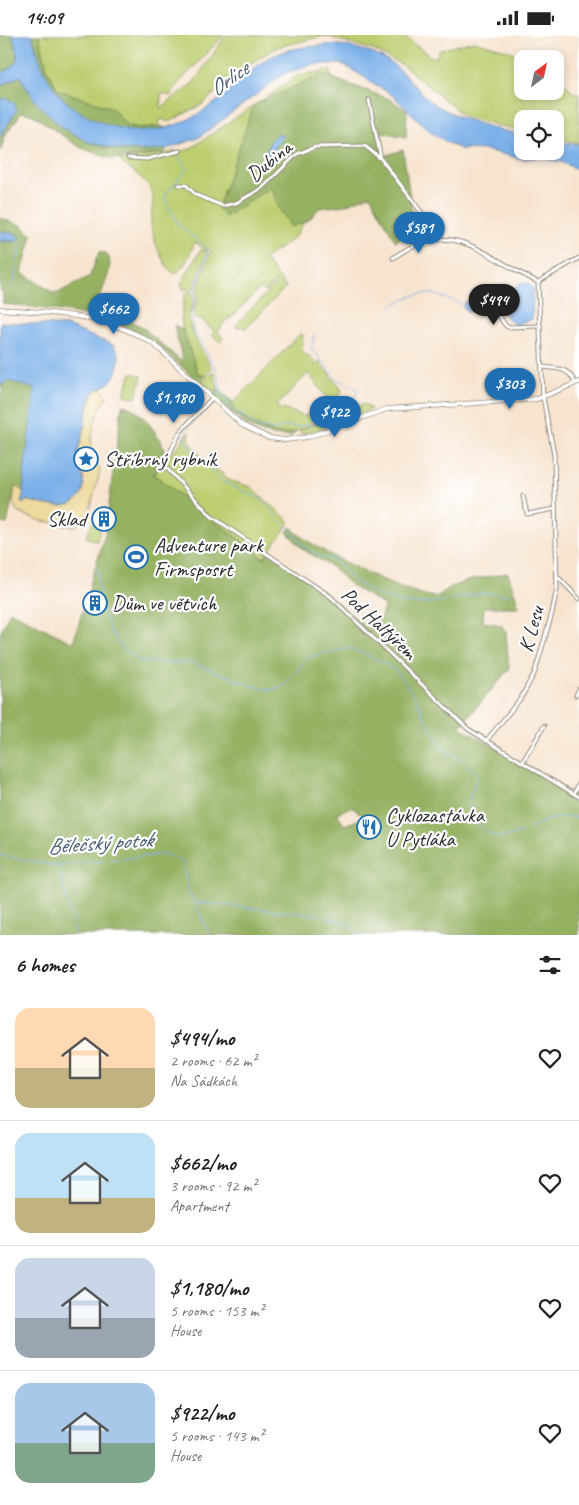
<!DOCTYPE html>
<html lang="en">
<head>
<meta charset="utf-8">
<style>
	:root { --surface:#fff; --page:#f6f6f6; --text:#222; --muted:#767676; --line:#e0e0e0; --accent:#1f6fb2 }
	body { margin:0; font-family:Caveat,sans-serif; background:var(--page); color:var(--text); height:100vh; display:flex; flex-direction:column; font-size:19px; white-space:nowrap }
	* { box-sizing:border-box; margin:0 }
	p { font-size:16px; color:var(--muted) }
	.icon { flex:none; width:28px; height:28px; fill:none; stroke:currentColor; stroke-width:2; stroke-linecap:round; stroke-linejoin:round }
	.map { position:relative; height:900px; overflow:hidden }
	.drawer { display:flex; flex-direction:column; background:var(--surface); flex:1 }
	.drawer>* { flex:none }
	.needle { width:32px; rotate:33deg }
	.buttons { position:absolute; left:514px; top:15px; display:grid; gap:10px }
	.buttons a { display:grid; place-items:center; width:50px; height:50px; border-radius:10px; background:var(--surface); box-shadow:0 2px 8px #0003; font-size:25px }
	.price { position:absolute; translate:-50% -42px; padding:0 11px; border-radius:18px; background:var(--accent); color:#fff; font-size:16px; line-height:32px; filter:drop-shadow(0 1px 2px #0008) }
	.price::after { content:''; position:absolute; left:50%; top:30px; width:15px; height:11px; margin-left:-8px; background:inherit; clip-path:polygon(0 0,100% 0,50% 100%) }
	.price.current { background:#222; color:#fff }
	ul { padding:0; list-style:none }
	li { display:flex; align-items:center; gap:15px; height:125px; padding:0 15px }
	li+li { border-top:1px solid var(--line) }
	li span { display:grid; place-items:center; flex:none; width:140px; height:100px; border-radius:15px; color:#555 }
	li>.icon { margin-inline-start:auto }
	span .icon { width:60px; height:60px; fill:#fffc; stroke-width:1 }
	li b { font-size:21px }
	h2 { display:flex; justify-content:space-between; align-items:center; height:60px; padding:0 15px; font-size:21px }
	.status { display:flex; justify-content:space-between; align-items:center; height:35px; padding:0 25px; background:var(--surface); direction:ltr }
	.status svg { height:14px; fill:currentColor }
	.map>svg:first-child { display:block }
</style>
</head>
<body>
<div class="status"><b>14:09</b><svg viewBox="0 0 49 12"><path d="M0 12V9h3v3zM5 12V6h3v6zM10 12V3h3v9zM15 12V0h3v12zM26 1h20v11H26zM47 4h2v5h-2z"/></svg></div>
<div class="map">
<svg width="579" height="900" viewBox="0 0 579 900">
	<rect width="100%" height="100%" fill="#fff"/>
	<filter id="ink" filterUnits="userSpaceOnUse"><feTurbulence type="fractalNoise" baseFrequency=".02" numOctaves="2"/><feDisplacementMap in="SourceGraphic" scale="10" xChannelSelector="R" yChannelSelector="G"/><feConvolveMatrix kernelMatrix="1 2 1 2 8 2 1 2 1" color-interpolation-filters="sRGB"/></filter>
	<filter id="wash" filterUnits="userSpaceOnUse"><feTurbulence type="fractalNoise" baseFrequency=".0096" numOctaves="4" result="noise"/><feDisplacementMap in="SourceGraphic" scale="20" xChannelSelector="R" yChannelSelector="G"/><feGaussianBlur stdDeviation="1.12" result="paint"/><feColorMatrix in="noise" values="0 0 0 0 0 0 0 0 0 0 0 0 0 0 0 0 0 1.4 0 .05"/><feComposite in="paint" operator="in"/></filter>
	<g filter="url(#wash)">
		<rect width="100%" height="100%" fill="#f7e4cf"/>
		<!-- green -->
		<g fill="#bcce70" stroke="#747c4e">
			<path d="M39 0H224L176 51 171 61 161 58V73L194 47 226 0H402L432 22 435 23 440 15 474 6 510 16 525 24H522V56H555V39L558 40 557 47 565 48 574 59 575 57 579 59V108L555 103V84H522V96L465 82 404 31 373 15 325 1 277 12 234 39 203 69 169 87 161 84 158 92 138 93 127 90 112 73 58 55 47 34Z"/>
			<path d="M330 35 340 65 309 179 294 203 264 224 286 252 245 294 240 291 238 293 235 291 277 247 275 246 265 257 260 253 232 282 225 286 218 297 223 303 220 307 212 300 214 296 202 285 196 284 193 276 196 270 197 255 211 215 207 213 208 216 195 207 185 229 176 239C164 236 152 201 151 189 150 179 155 167 152 158 146 142 130 136 119 125L188 115 299 40Z"/>
			<path d="M201 214 206 216 207 220 194 253 184 255 181 249Z"/>
			<path d="M191 255 194 269C179 286 204 316 211 333L205 341 198 339 185 306 181 285 185 259Z"/>
			<path d="M301 298 303 300 302 316 315 326 314 331 319 326 342 355 333 371 308 338 276 372 305 381 311 379 316 386C309 390 302 395 295 397 273 405 246 388 232 372V369Z"/>
			<path d="M213 336 218 353 214 359 202 346Z"/>
			<path d="M131 338 142 341 136 363 124 360Z"/>
			<path d="M364 369 371 374 332 391 301 399 300 395Z"/>
			<path d="M189 397 190 407 203 423 231 446 251 452 290 487 264 523 154 440Z"/>
			<path d="M92 488 101 491 97 506 86 502Z"/>
		</g>
		<!-- forest -->
		<g fill="#95b162" stroke="#606e46" fill-rule="evenodd">
			<path d="M0 0H12L17 14 16 29 0 39Z"/>
			<path d="M32 0H39L47 34 58 55 112 73 127 90 139 93 160 91 166 93C131 103 78 85 56 57 43 41 38 20 32 0Z"/>
			<path d="M322 39 389 64 407 75 406 102 381 97 384 121 403 115 414 190 396 207 370 160 345 170 319 173 309 185 291 192 279 173 271 152 225 182 218 172 254 70Z"/>
			<path d="M20 41C26 55 35 64 46 75 81 112 116 120 166 114L164 118 113 124 103 121 79 112 33 80 22 77 6 99 0 117V51Z"/>
			<path d="M0 183 21 190 32 200 22 238 54 258 60 257 90 241 99 217 106 218C118 231 98 259 97 273L141 291 183 328 174 290 183 295 198 339 203 341 202 346 214 359 218 354 232 366 234 375 251 388 277 399 295 397 292 401C274 402 262 399 246 390L154 307C109 278 55 275 3 269V257L0 256V206L13 207 0 196Z"/>
			<path d="M9 345 36 353V359L25 429 24 457 15 452 7 489 0 488V365L3 354 1 352Z"/>
			<path d="M122 370C143 374 155 397 165 414L154 440 264 523 270 518 324 557 368 594C377 592 384 578 384 570L352 551 332 532 304 515 287 497 291 492C308 514 407 559 436 562L451 552 470 545 508 538 519 572H484L483 587 501 590 506 597 509 634 460 692 579 762V900H0V599L10 576 73 608 105 499ZM351 772 366 782 344 790 337 778Z"/>
		</g>
		<!-- sand -->
		<path fill="#eeda9e" stroke="#8c8264" d="M102 353 107 362C97 376 87 404 93 422 95 428 99 430 100 436L89 479 75 492 38 485 17 477 13 467 15 451 24 457 21 467C33 463 48 471 61 470 68 470 75 465 80 462 82 455 85 447 83 439 82 434 77 429 78 424 78 408 88 369 96 355Z"/>
		<!-- water -->
		<g fill="#7cb0e9" stroke="#546e8a">
			<path d="M12 0H32C44 42 55 68 98 86 149 107 189 92 229 56 243 43 256 29 273 21 287 14 302 12 317 11 325 10 333 9 340 10 363 13 388 22 404 39 414 49 422 61 434 69 460 85 493 93 522 100V116H555V107L579 109V135L561 127 539 123 522 124 485 115 460 114 450 109 431 97 392 60 343 29H315L285 38 198 103 166 114 149 116 116 114 88 107 63 93 35 66 20 41 0 51V39C22 28 19 21 12 0Z"/>
			<path d="M5 63 14 67 17 75 0 102V64Z"/>
			<path d="M278 98 282 101 269 121 266 118 271 105Z"/>
			<path d="M0 196 16 199 20 203 18 206H0Z"/>
			<path d="M521 248H527L533 253 532 284 514 290 503 278 500 267Z"/>
			<path d="M486 265 488 271 481 277H467L463 272 465 267Z"/>
			<path d="M0 287 67 291 113 310 119 320C118 333 116 345 103 352 101 353 98 353 96 355 87 362 86 384 84 394 82 404 77 415 77 424 78 437 91 450 78 464 67 477 41 469 27 465L23 469 21 467 23 462 25 429 35 354 9 346 3 348 0 354Z"/>
		</g>
		<g fill="none" stroke-linecap="round" stroke-linejoin="round">
			<!-- stream -->
			<g stroke="#7cb0e9" stroke-width="1">
				<path d="M172 112 187 134 166 159 165 165 178 189 206 212 208 217 194 257V271L191 279 194 296 216 335 221 354 230 372 258 392 276 395 285 391 298 392 310 389 338 379 357 359V354L336 344 311 313 315 299"/>
				<path d="M14 248 20 213 17 206"/>
				<path d="M391 271C423 253 432 256 464 271"/>
				<path d="M488 271H494"/>
				<path d="M221 354 208 374 192 388 182 401 196 421 224 447 261 464 305 512 319 521 334 525 354 546 378 560 399 567 416 569 431 568 484 558 510 560"/>
				<path d="M98 533 100 567 110 595 122 613 142 627 194 628 252 651 270 655 284 651 308 622 350 613 384 628 397 637 419 668 423 680 441 712 463 726"/>
				<path d="M466 729 478 739 468 767C473 782 484 803 502 802 508 802 516 799 522 797"/>
				<path d="M529 794C546 785 559 779 579 783"/>
				<path d="M0 820 57 831 166 819 182 827 188 854 210 900"/>
				<path d="M58 831 76 900"/>
				<path d="M196 869 203 868 320 880"/>
				<path d="M327 882 347 889 361 900"/>
			</g>
		</g>
	</g>
	<g filter="url(#ink)">
		<g fill="none" stroke-linecap="round" stroke-linejoin="round">
			<!-- minor casing -->
			<g stroke="#91887d" stroke-width="5">
				<g id="minor">
					<path d="M369 65 381 124"/>
					<path d="M128 123 147 124 180 116"/>
					<path d="M179 150H186L196 160 223 171 236 168 262 153 297 119 315 112 365 111 381 124 441 203"/>
					<path d="M393 223C453 180 482 221 538 247L543 363 554 419 557 553 552 578 535 637 521 663 486 706"/>
					<path d="M538 247 579 223"/>
					<path d="M502 260H496C497 273 498 283 507 292L540 291"/>
					<path d="M542 332C557 334 569 332 575 348"/>
					<path d="M212 363 180 397 164 430 211 481 331 562 468 694 579 762"/>
					<path d="M523 461 527 479 555 474"/>
					<path d="M557 541 579 564"/>
					<path d="M576 660 579 654"/>
					<path d="M522 728 544 691"/>
					<path d="M574 759 579 748"/>
				</g>
			</g>
			<!-- tertiary casing -->
			<g stroke="#91887d" stroke-width="5.5">
				<path id="tertiary" d="M0 274C54 278 108 279 155 310L242 390 269 403 285 405 308 402 387 374 537 364 579 347"/>
			</g>
			<!-- minor -->
			<use href="#minor" stroke="#fff" stroke-width="3"/>
			<!-- tertiary -->
			<use href="#tertiary" stroke="#fff" stroke-width="4"/>
		</g>
	</g>
	<!-- icons -->
	<defs>
		<g id="sight-ring" transform="scale(1.25)"><circle r="9.5" fill="#fff" stroke="#1f6fb2" stroke-width="1.5"/><path d="M0-6L1.8-2.2L6-1.7L2.9 1.2L3.7 5.4L0 3.3L-3.7 5.4L-2.9 1.2L-6-1.7L-1.8-2.2Z" fill="#1f6fb2"/></g>
		<g id="building-ring" transform="scale(1.25)"><circle r="9.5" fill="#fff" stroke="#1f6fb2" stroke-width="1.5"/><path d="M-4-6H4V6H1V3H-1V6H-4ZM-2.5-4.3h1.7v1.8h-1.7ZM.8-4.3h1.7v1.8H.8ZM-2.5-1h1.7V.8h-1.7ZM.8-1h1.7V.8H.8Z" fill="#1f6fb2"/></g>
		<g id="stadium-ring" transform="scale(1.25)"><circle r="9.5" fill="#fff" stroke="#1f6fb2" stroke-width="1.5"/><path d="M0-5a6.5 5 0 1 0 0 10a6.5 5 0 1 0 0-10ZM-3.5-1.8h7v3.6h-7Z" fill="#1f6fb2"/></g>
		<g id="restaurant-ring" transform="scale(1.25)"><circle r="9.5" fill="#fff" stroke="#1f6fb2" stroke-width="1.5"/><path d="M-5-6h1v4h1v-4h1v4h1v-4h1v5L-1.5 .5V6h-2V.5L-5-1ZM5-6V6H3V1.5H1.5Q1.5-4 5-6Z" fill="#1f6fb2"/></g>
	</defs>
	<g fill-rule="evenodd">
		<use href="#sight-ring" x="86" y="424"/>
		<use href="#building-ring" x="104" y="484"/>
		<use href="#stadium-ring" x="136" y="522"/>
		<use href="#building-ring" x="95" y="568"/>
		<use href="#restaurant-ring" x="369" y="792"/>
	</g>
	<g text-anchor="middle" dominant-baseline="central" stroke-width="4.5" stroke-linejoin="round" paint-order="stroke">
		<!-- street labels -->
		<g font-size="21" fill="#2b2b2b" stroke="#fff">
			<text transform="translate(269 126) rotate(-39)">Dubina</text>
			<text transform="translate(379 588) rotate(43)">Pod Haltýřem</text>
			<text transform="translate(531 594) rotate(-75)">K Lesu</text>
		</g>
		<!-- poi labels -->
		<g font-size="21" fill="#2b2b2b" stroke="#fff" text-anchor="start">
			<text x="104" y="424">Stříbrný rybník</text>
			<text x="86" y="484" text-anchor="end">Sklad</text>
			<text x="154" y="510">Adventure park<tspan x="154" dy="24">Firmsposrt</tspan></text>
			<text x="112" y="568">Dům ve větvích</text>
			<text x="386" y="780">Cyklozastávka<tspan x="386" dy="24">U Pytláka</tspan></text>
		</g>
		<!-- water labels -->
		<g font-size="22" font-style="italic" fill="#475a6e" stroke="#fff">
			<text transform="translate(229 44) rotate(-36)">Orlice</text>
			<text transform="translate(100 808) rotate(-4)">Bělečský potok</text>
		</g>
	</g>
</svg>
<div class="buttons">
<a><svg class="needle" viewBox="-14 -14 28 28"><path d="M0-13l5 13h-10z" fill="#e53935"/><path d="M0 13l5-13h-10z" fill="#767676"/></svg></a>
<a><svg class="icon" aria-label="locate" viewBox="0 0 24 24"><circle cx="12" cy="12" r="6"/><path d="M12 2v4M12 18v4M2 12h4M18 12h4"/></svg></a>
</div>
<b class="price" style="left:419px;top:219px">$581</b>
<b class="price current" style="left:494px;top:291px">$494</b>
<b class="price" style="left:114px;top:300px">$662</b>
<b class="price" style="left:510px;top:375px">$303</b>
<b class="price" style="left:174px;top:389px">$1,180</b>
<b class="price" style="left:335px;top:403px">$922</b>
</div>
<section class="drawer">
<h2>6 homes<svg class="icon" aria-label="filters" viewBox="0 0 24 24"><path d="M4 7h16M4 17h16"/><circle cx="9" cy="7" r="2"/><circle cx="15" cy="17" r="2"/></svg></h2>
<ul>
<li><span style="background:linear-gradient(#ffd9b3 60%,#c2b280 0)"><svg class="icon" aria-label="home" viewBox="0 0 24 24"><path d="M3 11l9-7 9 7M6 9v11h12V9"/></svg></span><div><b>$494/mo</b><p>2 rooms · 62 m²</p><p>Na Sádkách</p></div><svg class="icon" aria-label="heart" viewBox="0 0 24 24"><path d="M12 20l-8-8c-3-5 5-10 8-4 3-6 11-1 8 4z"/></svg></li>
<li><span style="background:linear-gradient(#bfe0f5 65%,#c2b280 0)"><svg class="icon" aria-label="home" viewBox="0 0 24 24"><path d="M3 11l9-7 9 7M6 9v11h12V9"/></svg></span><div><b>$662/mo</b><p>3 rooms · 92 m²</p><p>Apartment</p></div><svg class="icon" aria-label="heart" viewBox="0 0 24 24"><path d="M12 20l-8-8c-3-5 5-10 8-4 3-6 11-1 8 4z"/></svg></li>
<li><span style="background:linear-gradient(#c9d6e8 60%,#9aa5b1 0)"><svg class="icon" aria-label="home" viewBox="0 0 24 24"><path d="M3 11l9-7 9 7M6 9v11h12V9"/></svg></span><div><b>$1,180/mo</b><p>5 rooms · 153 m²</p><p>House</p></div><svg class="icon" aria-label="heart" viewBox="0 0 24 24"><path d="M12 20l-8-8c-3-5 5-10 8-4 3-6 11-1 8 4z"/></svg></li>
<li><span style="background:linear-gradient(#a9c7e8 60%,#7fa58c 0)"><svg class="icon" aria-label="home" viewBox="0 0 24 24"><path d="M3 11l9-7 9 7M6 9v11h12V9"/></svg></span><div><b>$922/mo</b><p>5 rooms · 143 m²</p><p>House</p></div><svg class="icon" aria-label="heart" viewBox="0 0 24 24"><path d="M12 20l-8-8c-3-5 5-10 8-4 3-6 11-1 8 4z"/></svg></li>
</ul>
</section>
</body>
</html>
